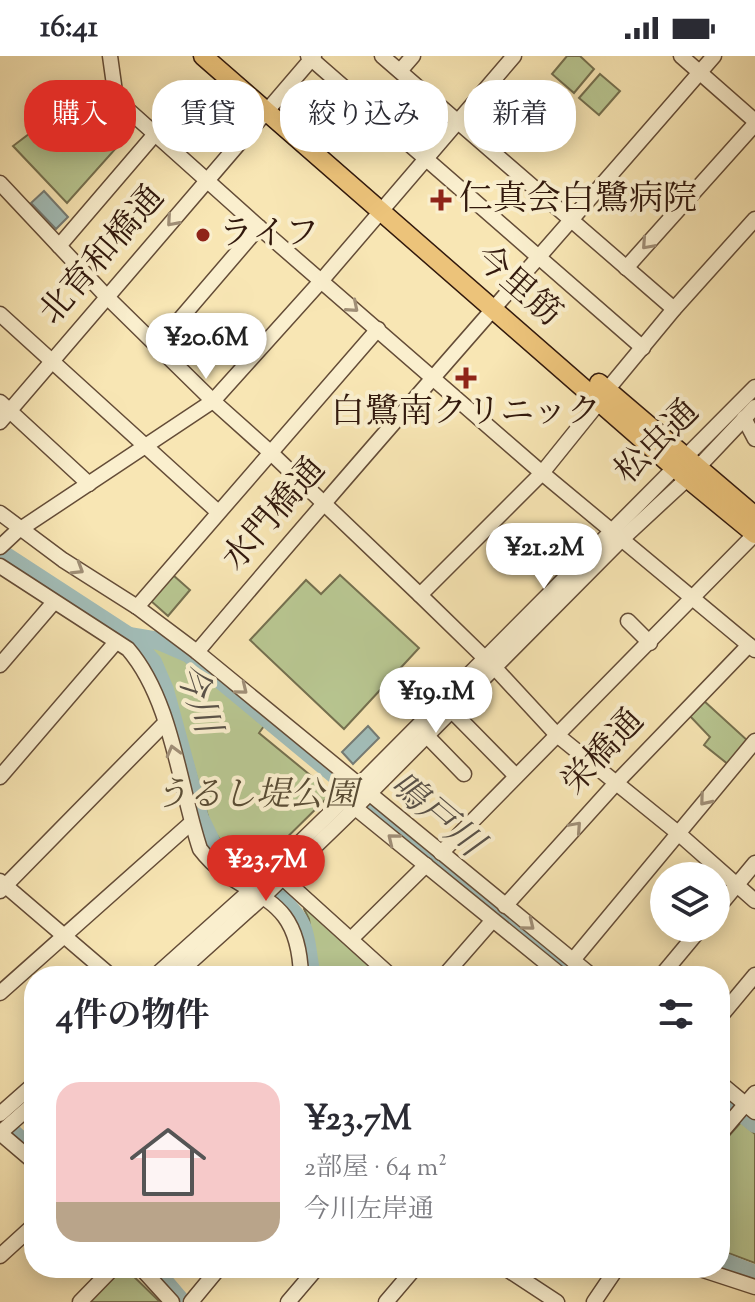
<!DOCTYPE html>
<html lang="ja">
<head>
<meta charset="utf-8">
<style>
	:root { --surface:#fff; --page:#f2f2f3; --text:#2b2b33; --muted:#7c7c81; --line:#e1e1e2; --accent:#d93025 }
	body { margin:0; font-family:"Sorts Mill Goudy","Noto Serif JP",serif; background:var(--page); color:var(--text); height:100vh; display:flex; flex-direction:column; font-size:30px; white-space:nowrap }
	* { box-sizing:border-box; margin:0 }
	p { font-size:26px; color:var(--muted) }
	.icon { flex:none; width:44px; height:44px; fill:none; stroke:currentColor; stroke-width:2; stroke-linecap:round; stroke-linejoin:round }
	.map { position:relative; flex:1; overflow:hidden }
	.details { position:absolute; left:24px; top:910px; width:706px; height:312px; display:flex; flex-direction:column; background:var(--surface); border-radius:32px; box-shadow:0 4px 20px #0003 }
	.details>* { flex:none }
	.top-card { position:absolute; left:24px; top:24px; width:708px; height:72px; display:flex; gap:16px }
	.controls { position:absolute; left:650px; top:806px; display:grid; gap:16px }
	.controls a { display:grid; place-items:center; width:80px; height:80px; border-radius:50%; background:var(--surface); box-shadow:0 4px 20px #0003; font-size:40px }
	.price { position:absolute; translate:-50% -68px; padding:0 18px; border-radius:28px; background:#fff; color:#222; font-size:26px; line-height:52px; filter:drop-shadow(0 2px 4px #0008) }
	.price::after { content:''; position:absolute; left:50%; top:48px; width:24px; height:18px; margin-left:-12px; background:inherit; clip-path:polygon(0 0,100% 0,50% 100%) }
	.price.current { background:var(--accent); color:#fff }
	ul { padding:0; list-style:none }
	li { display:flex; align-items:center; gap:24px; height:200px; padding:0 32px }
	li+li { border-top:2px solid var(--line) }
	li span { display:grid; place-items:center; flex:none; width:224px; height:160px; border-radius:24px; color:#555 }
	li>.icon { margin-inline-start:auto }
	span .icon { width:96px; height:96px; fill:#fffc; stroke-width:1 }
	li b { font-size:34px }
	h2 { display:flex; justify-content:space-between; align-items:center; height:96px; padding:0 32px; font-size:34px }
	.pill { padding:0 28px; border-radius:32px; background:var(--surface); box-shadow:0 4px 20px #0003; font-size:28px; line-height:72px }
	.pill.current { background:var(--accent); color:#fff }
	.status { display:flex; justify-content:space-between; align-items:center; height:56px; padding:0 40px; background:var(--surface); direction:ltr }
	.status svg { height:22px; fill:currentColor }
	.map>svg:first-child { display:block }
</style>
</head>
<body>
<div class="status"><b>16:41</b><svg viewBox="0 0 49 12"><path d="M0 12V9h3v3zM5 12V6h3v6zM10 12V3h3v9zM15 12V0h3v12zM26 1h20v11H26zM47 4h2v5h-2z"/></svg></div>
<div class="map">
<svg width="755" height="1246" viewBox="0 0 755 1246">
	<rect width="100%" height="100%" fill="#f8e6b4"/>
	<filter id="stains"><feTurbulence type="fractalNoise" baseFrequency=".0025" numOctaves="4"/><feColorMatrix values="0 0 0 0 .2 0 0 0 0 .09 0 0 0 0 .02 0 0 0 .5 -.17"/></filter>
	<radialGradient id="worn" r=".72"><stop offset=".6" stop-color="#630" stop-opacity="0"/><stop offset="1" stop-color="#630" stop-opacity=".3"/></radialGradient>
	<!-- green -->
	<g fill="#b8c691" stroke="#75704f" stroke-width="2">
		<path d="M567 0H580L594 13 574 37 552 18Z"/>
		<path d="M600 18 620 35 599 59 579 42Z"/>
		<path d="M76 33 82 47 126 81 67 147 13 90 38 71 31 38Z"/>
		<path d="M173 519 190 534 168 560 151 545Z"/>
		<path d="M340 519 419 592 344 673 250 584 306 524 321 538Z"/>
		<path d="M147 587C182 592 235 646 264 670L259 677 332 737 258 810 223 788 211 771 170 629 161 606Z"/>
		<path d="M703 644 748 685 729 709 704 689 710 681 688 658Z"/>
		<path d="M307 850 385 920H317L309 863 304 853Z"/>
		<path d="M741 1066 755 1078V1207L720 1194V1090Z"/>
		<path d="M122 1212H125L160 1246H90Z"/>
	</g>
	<!-- water -->
	<g fill="#a2bdb8" stroke="#757b74" stroke-width="2">
		<path d="M44 135 68 161 56 173 31 147Z"/>
		<path d="M368 670 379 682 353 708 342 696Z"/>
	</g>
	<g fill="none" stroke-linecap="round" stroke-linejoin="round">
		<!-- river -->
		<g stroke="#a2bdb8" stroke-width="18">
			<path d="M0 496 129 580 153 606 165 634 200 762 213 789 247 816"/>
			<path d="M129 580 159 585 189 598 577 920"/>
			<path d="M281 843C311 871 304 883 312 920"/>
			<path d="M720 1039 755 1068"/>
			<path d="M0 1065 34 1096"/>
			<path d="M720 1204 755 1218"/>
			<path d="M153 1212 182 1246"/>
		</g>
		<!-- minor casing -->
		<g stroke="#644c37" stroke-width="17">
			<g id="minor">
				<path d="M110 0 116 43 260 172 542 417 755 594"/>
				<path d="M308 0 643 292"/>
				<path d="M382 0 674 253"/>
				<path d="M681 0 755 65"/>
				<path d="M400 15 413 0"/>
				<path d="M0 127 107 241 213 345 270 396 420 539 495 612 557 679 678 777 755 845"/>
				<path d="M59 190 155 78"/>
				<path d="M626 212 755 68"/>
				<path d="M0 258 218 456"/>
				<path d="M157 290 259 171"/>
				<path d="M607 334 674 253 755 163"/>
				<path d="M0 346 89 428"/>
				<path d="M744 362 755 383"/>
				<path d="M0 366 314 0"/>
				<path d="M0 457 63 504 137 551 197 596 592 920"/>
				<path d="M0 491 16 476 213 345 322 224 514 0"/>
				<path d="M0 510 128 593C172 644 179 730 200 793 242 848 298 828 301 920"/>
				<path d="M420 539 542 417 600 345"/>
				<path d="M137 551 378 273"/>
				<path d="M628 565 650 587"/>
				<path d="M197 596C366 395 542 199 714 0"/>
				<path d="M0 609 54 546"/>
				<path d="M452 655 516 720"/>
				<path d="M427 680 464 718"/>
				<path d="M0 721 116 586"/>
				<path d="M348 746 562 920"/>
				<path d="M441 797 755 478"/>
				<path d="M276 816 391 920"/>
				<path d="M0 825 111 920"/>
				<path d="M0 835 165 667"/>
				<path d="M505 850 616 727 749 589"/>
				<path d="M716 854 755 807"/>
				<path d="M351 883 426 809"/>
				<path d="M573 904 755 685"/>
				<path d="M155 920 252 833 359 729 755 331"/>
				<path d="M175 920 264 840 355 752 621 484 688 422 755 351"/>
				<path d="M444 920 492 865"/>
				<path d="M661 920 701 872"/>
				<path d="M0 937 191 767"/>
				<path d="M720 961 755 919"/>
				<path d="M720 1027 755 1056"/>
				<path d="M0 1058 34 1028"/>
				<path d="M0 1077 34 1047"/>
				<path d="M0 1077 34 1106"/>
				<path d="M720 1078 755 1037"/>
				<path d="M0 1200 34 1169"/>
				<path d="M141 1212 172 1246"/>
				<path d="M505 1212 557 1246"/>
				<path d="M697 1212 755 1231"/>
				<path d="M80 1246 113 1212"/>
				<path d="M191 1246 219 1212"/>
				<path d="M288 1246 317 1212"/>
				<path d="M386 1246 415 1212"/>
				<path d="M594 1246 617 1212"/>
			</g>
		</g>
		<!-- major casing -->
		<g stroke="#32190d" stroke-width="21">
			<g id="major">
				<path d="M203 0 676 413 755 478"/>
				<path d="M599 327 755 460"/>
			</g>
		</g>
		<!-- minor -->
		<use href="#minor" stroke="#faefce" stroke-width="14"/>
		<!-- major -->
		<use href="#major" stroke="#ecc37a" stroke-width="18"/>
	</g>
	<!-- one-way arrows -->
	<defs><path id="oneway-chevron" d="M-2-3.5L2.5 0L-2 3.5" fill="none" stroke-width="1.6" stroke-linecap="round" stroke-linejoin="round" transform="scale(2)"/></defs>
	<g stroke="#a08f77">
		<use href="#oneway-chevron" transform="translate(172 165) rotate(131)"/>
		<use href="#oneway-chevron" transform="translate(647 188) rotate(132)"/>
		<use href="#oneway-chevron" transform="translate(353 251) rotate(41)"/>
		<use href="#oneway-chevron" transform="translate(78 513) rotate(32)"/>
		<use href="#oneway-chevron" transform="translate(242 633) rotate(39)"/>
		<use href="#oneway-chevron" transform="translate(173 695) rotate(-105)"/>
		<use href="#oneway-chevron" transform="translate(705 744) rotate(130)"/>
		<use href="#oneway-chevron" transform="translate(576 771) rotate(-48)"/>
		<use href="#oneway-chevron" transform="translate(393 783) rotate(-141)"/>
		<use href="#oneway-chevron" transform="translate(529 869) rotate(39)"/>
	</g>
	<!-- markers -->
	<g fill="#8f2418" stroke="#faefce" stroke-width="3">
		<path d="M437 132h8v8h8v8h-8v8h-8v-8h-8v-8h8z"/>
		<circle cx="203" cy="179" r="8"/>
		<path d="M462 310h8v8h8v8h-8v8h-8v-8h-8v-8h8z"/>
	</g>
	<g text-anchor="middle" dominant-baseline="central" stroke-width="8" stroke-linejoin="round" paint-order="stroke">
		<!-- poi labels -->
		<g font-size="34" fill="#32190d" stroke="#faefce" text-anchor="start">
			<text x="459" y="144">仁真会白鷺病院</text>
			<text x="219" y="179">ライフ</text>
			<text x="466" y="357" text-anchor="middle">白鷺南クリニック</text>
		</g>
		<!-- street labels -->
		<g font-size="34" fill="#32190d" stroke="#faefce">
			<text transform="translate(103 200) rotate(-49)">北育和橋通</text>
			<text transform="translate(517 231) rotate(41)">今里筋</text>
			<text transform="translate(658 387) rotate(-45)">松虫通</text>
			<text transform="translate(275 459) rotate(-49)">水門橋通</text>
			<text transform="translate(604 697) rotate(-47)">栄橋通</text>
		</g>
		<!-- park labels -->
		<g font-size="34" font-style="italic" fill="#5a4d35" stroke="#faefce">
			<text x="256" y="740">うるし堤公園</text>
		</g>
		<!-- water labels -->
		<g font-size="36" font-style="italic" fill="#595249" stroke="#faefce">
			<text transform="translate(196 642) rotate(72)">今川</text>
			<text transform="translate(435 760) rotate(40)">鳴戸川</text>
		</g>
	</g>
	<rect width="100%" height="100%" filter="url(#stains)"/>
	<rect width="100%" height="100%" fill="url(#worn)"/>
</svg>
<div class="controls">
<a><svg class="icon" aria-label="layers" viewBox="0 0 24 24"><path d="M12 4l9 5-9 5-9-5zM3 14l9 5 9-5"/></svg></a>
</div>
<b class="price" style="left:206px;top:325px">¥20.6M</b>
<b class="price" style="left:544px;top:535px">¥21.2M</b>
<b class="price" style="left:436px;top:679px">¥19.1M</b>
<b class="price current" style="left:266px;top:847px">¥23.7M</b>
<div class="top-card">
<a class="pill current">購入</a>
<a class="pill">賃貸</a>
<a class="pill">絞り込み</a>
<a class="pill">新着</a>
</div>
<section class="details">
<h2>4件の物件<svg class="icon" aria-label="filters" viewBox="0 0 24 24"><path d="M4 7h16M4 17h16"/><circle cx="9" cy="7" r="2"/><circle cx="15" cy="17" r="2"/></svg></h2>
<ul>
<li><span style="background:linear-gradient(#f6c9c9 75%,#b9a48a 0)"><svg class="icon" aria-label="home" viewBox="0 0 24 24"><path d="M3 11l9-7 9 7M6 9v11h12V9"/></svg></span><div><b>¥23.7M</b><p>2部屋 · 64 m²</p><p>今川左岸通</p></div></li>
</ul>
</section>
</div>
</body>
</html>
